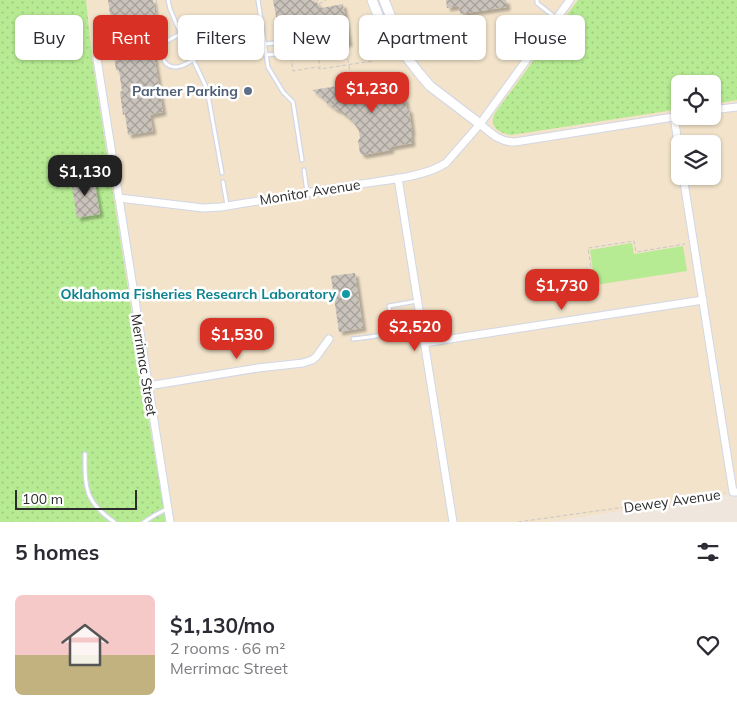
<!DOCTYPE html>
<html lang="en">
<head>
<meta charset="utf-8">
<style>
	:root { --surface:#fff; --page:#f2f2f3; --text:#2b2b33; --muted:#7c7c81; --line:#e1e1e2; --accent:#d93025 }
	body { margin:0; font-family:Mulish,sans-serif; background:var(--page); color:var(--text); height:100vh; display:flex; flex-direction:column; font-size:19px; white-space:nowrap }
	* { box-sizing:border-box; margin:0 }
	p { font-size:16px; color:var(--muted) }
	.icon { flex:none; width:28px; height:28px; fill:none; stroke:currentColor; stroke-width:2; stroke-linecap:round; stroke-linejoin:round }
	.map { position:relative; height:522px; overflow:hidden }
	.drawer { display:flex; flex-direction:column; background:var(--surface); flex:1 }
	.drawer>* { flex:none }
	.banner { position:absolute; left:15px; top:15px; width:708px; height:45px; display:flex; gap:10px }
	.fabs { position:absolute; left:671px; top:75px; display:grid; gap:10px }
	.fabs a { display:grid; place-items:center; width:50px; height:50px; border-radius:8px; background:var(--surface); box-shadow:0 1px 4px #0004; font-size:25px }
	.scale { position:absolute; left:15px; bottom:12px; width:122px; box-sizing:border-box; padding-left:5px; border:2px solid #2c2c2c; border-top:0; font-size:14px; line-height:18px; white-space:nowrap; color:#2c2c2c; -webkit-text-stroke:4px #fff; paint-order:stroke }
	.price { position:absolute; translate:-50% -42px; padding:0 11px; border-radius:10px; background:var(--accent); color:#fff; font-size:16px; line-height:32px; filter:drop-shadow(0 1px 2px #0008) }
	.price::after { content:''; position:absolute; left:50%; top:30px; width:15px; height:11px; margin-left:-8px; background:inherit; clip-path:polygon(0 0,100% 0,50% 100%) }
	.price.on { background:#222; color:#fff }
	ul { padding:0; list-style:none }
	li { display:flex; align-items:center; gap:15px; height:125px; padding:0 15px }
	li+li { border-top:1px solid var(--line) }
	li span { display:grid; place-items:center; flex:none; width:140px; height:100px; border-radius:8px; color:#555 }
	li>.icon { margin-inline-start:auto }
	span .icon { width:60px; height:60px; fill:#fffc; stroke-width:1 }
	li b { font-size:21px }
	h2 { display:flex; justify-content:space-between; align-items:center; height:60px; padding:0 15px; font-size:21px }
	.pill { padding:0 18px; border-radius:8px; background:var(--surface); box-shadow:0 1px 4px #0004; font-size:18px; line-height:45px }
	.pill.on { background:var(--accent); color:#fff }
	.map>svg:first-child { display:block }
</style>
</head>
<body>
<div class="map">
<svg width="737" height="522" viewBox="0 0 737 522">
	<defs>
		<pattern id="grass-dots" width="8" height="8" patternUnits="userSpaceOnUse" patternTransform="scale(1.25)"><rect width="8" height="8" fill="#b7eb93"/><path d="M2 2h.1M6 6h.1" fill="none" stroke="#9eca7f" stroke-width="1.8" stroke-linecap="round"/></pattern>
		<pattern id="building-cross-hatch" width="8" height="8" patternUnits="userSpaceOnUse" patternTransform="scale(1.25)"><rect width="8" height="8" fill="#cac3bc"/><path d="M0 0l8 8M0 8l8-8" fill="none" stroke="#a49f99"/></pattern>
		<filter id="shadow"><feDropShadow dx="3.5" dy="3.5" stdDeviation="1" flood-color="#0004"/></filter>
	</defs>
	<rect width="100%" height="100%" fill="#efe6dd"/>
	<!-- education -->
	<path fill="#f2e3ca" fill-rule="evenodd" d="M0 0H737V493L548 522H0ZM680 84H712V116H680ZM680 144H712V176H680Z"/>
	<!-- grass -->
	<g fill="url(#grass-dots)">
		<path d="M0 0H86L92 59 144 392 166 522H0Z"/>
		<path d="M578 0H737V100L713 104 712 84H680V109L511 135C499 133 488 127 495 113Z"/>
	</g>
	<!-- garden -->
	<path fill="#b7eb93" d="M632 243 634 254 683 246 687 271 595 285 590 250Z"/>
	<!-- building -->
	<g fill="url(#building-cross-hatch)" filter="url(#shadow)">
		<path d="M108 0H153L157 25H153L150 30 163 112 150 115 153 131 128 135 125 114 123 115 120 92 122 91 119 70H116L114 55 116 54Z"/>
		<path d="M273 0H311L316 2 322 8 343 4 349 43 337 45 338 48 327 50V46L305 49 303 37 294 38 289 34 287 26 278 27Z"/>
		<path d="M446 0H506L507 7 460 14 459 6 447 8Z"/>
		<path d="M380 79 382 91 392 89 394 100 405 98 407 109H409L412 132 411 133 412 143 390 147 391 150 363 155 360 153 358 141 360 138 359 131 354 123 345 115 338 110H336L324 101 325 100 312 90 345 85V83L368 80 369 81Z"/>
		<path d="M94 177 100 214 77 218 71 180Z"/>
		<path d="M355 273 363 328 339 332 331 276Z"/>
	</g>
	<g fill="none" stroke-linecap="round" stroke-linejoin="round">
		<!-- service casing -->
		<g stroke="#d2d7e6" stroke-width="5.5">
			<g id="service">
				<path d="M168 0 170 9 176 23 207 89 222 173"/>
				<path d="M258 0 268 67 283 92 293 102 302 160"/>
				<path d="M537 0V3L556 18"/>
				<path d="M181 34C176 36 170 39 166 42 158 50 162 66 174 67 181 68 188 63 193 60"/>
				<path d="M264 44 286 42 289 45C287 55 274 54 266 55"/>
				<path d="M304 170 307 192"/>
				<path d="M223 182 227 205"/>
				<path d="M353 339C380 335 394 339 389 306L417 301"/>
				<path d="M85 454C85 487 84 501 114 522"/>
				<path d="M144 522 155 515 167 509"/>
			</g>
		</g>
		<!-- minor casing -->
		<g stroke="#d2d7e6" stroke-width="9">
			<g id="minor">
				<path d="M97 59 170 522"/>
				<path d="M712 110 737 107"/>
				<path d="M674 117 680 155"/>
				<path d="M480 124 570 0"/>
				<path d="M683 176 733 492H737"/>
				<path d="M398 178 453 522"/>
				<path d="M119 198 203 208 221 207C267 199 314 192 361 184 386 180 425 177 446 163L480 124C491 133 499 142 515 142L680 116"/>
				<path d="M424 343 703 300"/>
				<path d="M148 386 258 368 303 363 312 360 316 357 329 339"/>
			</g>
		</g>
		<!-- tertiary casing -->
		<g stroke="#d2d7e6" stroke-width="11">
			<g id="tertiary">
				<path d="M372 0 382 25 391 40 405 55 419 73 430 86 480 124"/>
				<path d="M384 0 404 50"/>
			</g>
		</g>
		<!-- path -->
		<g stroke="#c8c8c8" stroke-width="1" stroke-dasharray="4 2.5" stroke-linecap="butt">
			<path d="M156 0 157 5 156 13 166 34"/>
			<path d="M315 1V0"/>
			<path d="M317 2 318 0"/>
			<path d="M319 4 326 0"/>
			<path d="M318 53 320 69"/>
			<path d="M350 76C349 64 350 57 340 50L293 56 291 58 293 71 317 67 320 69 372 61 384 53"/>
			<path d="M594 286 588 248 634 241 636 252 685 244"/>
			<path d="M518 522 725 493"/>
		</g>
		<!-- service -->
		<use href="#service" stroke="#fff" stroke-width="3"/>
		<!-- minor -->
		<use href="#minor" stroke="#fff" stroke-width="7"/>
		<!-- tertiary -->
		<use href="#tertiary" stroke="#fff" stroke-width="9"/>
	</g>
	<!-- markers -->
	<circle fill="#5c6f8a" stroke="#fff" stroke-width="2" cx="248" cy="91" r="5"/>
	<circle fill="#0f9aa8" stroke="#fff" stroke-width="2" cx="346" cy="294" r="5"/>
	<g text-anchor="middle" dominant-baseline="central" stroke-width="5" stroke-linejoin="round" paint-order="stroke">
		<!-- service labels -->
		<g font-size="14" font-weight="bold" fill="#4e5e75" stroke="#fff" text-anchor="end">
			<text x="238" y="91">Partner Parking</text>
		</g>
		<!-- street labels -->
		<g font-size="14" fill="#2c2c2c" stroke="#fff">
			<text transform="translate(310 192) rotate(-9)">Monitor Avenue</text>
			<text transform="translate(144 365) rotate(81)">Merrimac Street</text>
			<text transform="translate(672 501) rotate(-8)">Dewey Avenue</text>
		</g>
		<!-- culture labels -->
		<g font-size="14" font-weight="bold" fill="#0d838f" stroke="#fff" text-anchor="end">
			<text x="336" y="294">Oklahoma Fisheries Research Laboratory</text>
		</g>
	</g>
</svg>
<div class="fabs">
<a><svg class="icon" aria-label="locate" viewBox="0 0 24 24"><circle cx="12" cy="12" r="6"/><path d="M12 2v4M12 18v4M2 12h4M18 12h4"/></svg></a>
<a><svg class="icon" aria-label="layers" viewBox="0 0 24 24"><path d="M12 4l9 5-9 5-9-5zM3 14l9 5 9-5"/></svg></a>
</div>
<div class="scale">100 m</div>
<b class="price" style="left:372px;top:114px">$1,230</b>
<b class="price on" style="left:85px;top:197px">$1,130</b>
<b class="price" style="left:562px;top:311px">$1,730</b>
<b class="price" style="left:415px;top:352px">$2,520</b>
<b class="price" style="left:237px;top:360px">$1,530</b>
<div class="banner">
<a class="pill">Buy</a>
<a class="pill on">Rent</a>
<a class="pill">Filters</a>
<a class="pill">New</a>
<a class="pill">Apartment</a>
<a class="pill">House</a>
</div>
</div>
<section class="drawer">
<h2>5 homes<svg class="icon" aria-label="filters" viewBox="0 0 24 24"><path d="M4 7h16M4 17h16"/><circle cx="9" cy="7" r="2"/><circle cx="15" cy="17" r="2"/></svg></h2>
<ul>
<li><span style="background:linear-gradient(#f6c9c9 60%,#c2b280 0)"><svg class="icon" aria-label="home" viewBox="0 0 24 24"><path d="M3 11l9-7 9 7M6 9v11h12V9"/></svg></span><div><b>$1,130/mo</b><p>2 rooms · 66 m²</p><p>Merrimac Street</p></div><svg class="icon" aria-label="heart" viewBox="0 0 24 24"><path d="M12 20l-8-8c-3-5 5-10 8-4 3-6 11-1 8 4z"/></svg></li>
</ul>
</section>
</body>
</html>
